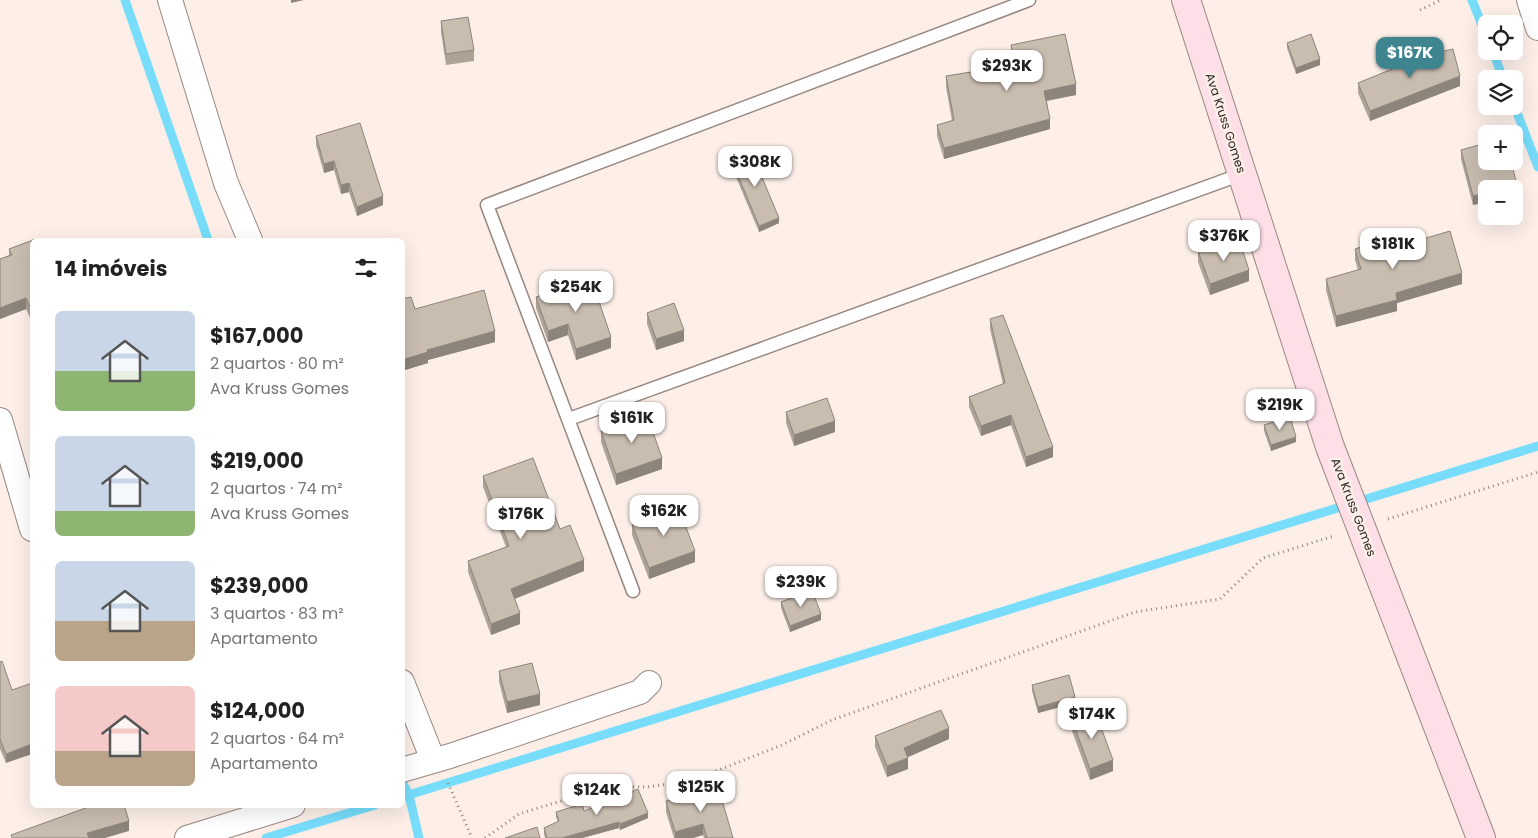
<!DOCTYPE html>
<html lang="pt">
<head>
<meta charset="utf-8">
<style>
	:root { --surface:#fff; --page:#f6f6f6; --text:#222; --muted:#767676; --accent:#3e858f }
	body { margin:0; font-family:Poppins,sans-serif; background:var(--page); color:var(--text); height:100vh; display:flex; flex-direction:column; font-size:19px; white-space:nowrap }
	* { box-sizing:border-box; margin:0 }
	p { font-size:16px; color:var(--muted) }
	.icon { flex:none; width:28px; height:28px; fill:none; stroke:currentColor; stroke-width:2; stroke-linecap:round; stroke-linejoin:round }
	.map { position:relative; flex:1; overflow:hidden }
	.side { position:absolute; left:30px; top:238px; width:375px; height:570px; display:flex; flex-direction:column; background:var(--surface); border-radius:8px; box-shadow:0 5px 20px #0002 }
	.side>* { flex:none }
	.buttons { position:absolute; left:1478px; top:15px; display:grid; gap:10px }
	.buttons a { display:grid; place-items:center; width:45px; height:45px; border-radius:8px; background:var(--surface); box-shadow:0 5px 20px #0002; font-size:25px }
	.price { position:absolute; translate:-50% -42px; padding:0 11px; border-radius:10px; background:#fff; color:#222; font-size:16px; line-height:32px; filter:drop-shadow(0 1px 2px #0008) }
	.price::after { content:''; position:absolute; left:50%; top:30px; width:15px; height:11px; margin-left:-8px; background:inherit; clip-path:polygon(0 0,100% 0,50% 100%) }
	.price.active { background:var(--accent); color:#fff }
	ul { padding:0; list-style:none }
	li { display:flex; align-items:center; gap:15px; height:125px; padding:0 25px }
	li span { display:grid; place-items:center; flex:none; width:140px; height:100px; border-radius:8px; color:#555 }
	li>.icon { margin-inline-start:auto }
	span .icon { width:60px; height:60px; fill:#fffc; stroke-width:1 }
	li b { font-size:21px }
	h2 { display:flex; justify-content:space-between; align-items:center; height:60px; padding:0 25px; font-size:21px }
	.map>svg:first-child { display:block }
</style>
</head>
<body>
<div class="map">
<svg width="1538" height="838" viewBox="0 0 1538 838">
	<rect width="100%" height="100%" fill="#fdefe8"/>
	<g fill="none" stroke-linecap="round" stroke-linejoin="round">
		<!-- stream -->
		<g stroke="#77ddfb" stroke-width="9">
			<path d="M125 0 208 240"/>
			<path d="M1472 0 1486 35"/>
			<path d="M1493 51 1503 79"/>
			<path d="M1514 105 1538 167"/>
			<path d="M402 782 409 795 419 838"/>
			<path d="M402 797 1538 446"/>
			<path d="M266 838 375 805"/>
		</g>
		<!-- lane casing -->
		<g stroke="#978780" stroke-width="15">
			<g id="lane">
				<path d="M569 419 1242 174"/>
				<path d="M633 591 487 205 1029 0"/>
			</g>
		</g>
		<!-- street casing -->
		<g stroke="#978780" stroke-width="26">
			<g id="street">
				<path d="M170 0 226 183 250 240"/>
				<path d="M1529 0 1538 28"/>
				<path d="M0 420 32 529"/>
				<path d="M402 682 433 760"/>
				<path d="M402 770 450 756 640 692 649 683"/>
				<path d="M187 838 293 805"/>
			</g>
		</g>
		<!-- secondary casing -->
		<g stroke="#978780" stroke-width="30">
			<path id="secondary" d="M1186 0 1330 447 1481 838"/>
		</g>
		<!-- path -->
		<g stroke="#8e847f" stroke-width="3" stroke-dasharray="1 4" stroke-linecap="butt">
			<path d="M1420 10 1441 0"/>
			<path d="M1388 519 1538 472"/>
			<path d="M448 783 472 838"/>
			<path d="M485 838 519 814 610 786 647 787 691 781 782 745 832 720 1135 612 1220 599 1263 558 1334 536"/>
		</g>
		<!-- lane -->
		<use href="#lane" stroke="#fff" stroke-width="12"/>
		<!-- street -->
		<use href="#street" stroke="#fff" stroke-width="24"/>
		<!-- secondary -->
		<use href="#secondary" stroke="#fedfe8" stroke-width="28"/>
	</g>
	<!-- wall -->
	<g fill="#ada397">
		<path d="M441 21 474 50V61L446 65 441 32Z"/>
		<path d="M1287 43 1320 65 1296 74 1287 48Z"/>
		<path d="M1011 45 1076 95 1047 101 1050 129 944 159 937 136V125L952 121 946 87V76L1013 65 1011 56Z"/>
		<path d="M1358 83 1460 86 1370 121 1358 93Z"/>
		<path d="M316 136 383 205 357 216 349 192 341 194 334 170 324 173 316 145Z"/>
		<path d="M1461 150 1494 165 1517 194 1486 189V202L1473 205 1461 159Z"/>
		<path d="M731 159 779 223 759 232 731 165Z"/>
		<path d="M32 240V317L30 318 26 309 0 319V259L9 255V249Z"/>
		<path d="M1416 241 1462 284 1397 303V311L1336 327 1326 290V279L1358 270 1355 260V249Z"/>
		<path d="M1198 251 1249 281 1210 295 1198 262Z"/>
		<path d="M536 297 611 348 576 360 568 335 548 342 536 308Z"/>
		<path d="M402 299 415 309 495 342 428 360V363L405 370 402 363Z"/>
		<path d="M647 313 684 341 656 350 647 324Z"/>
		<path d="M990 319 1053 457 1026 467 1011 425 981 436 969 407V397L1003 384 990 329Z"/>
		<path d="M786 412 835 432 794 446 786 423Z"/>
		<path d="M1264 425 1296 442 1271 451 1264 431Z"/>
		<path d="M601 431 662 469 616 485 601 442Z"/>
		<path d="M483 476 560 529 584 571 515 599 520 624 491 635 468 572V561L506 547 483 487Z"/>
		<path d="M632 524 695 562 649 579 632 535Z"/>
		<path d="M781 602 821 620 790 632 781 608Z"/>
		<path d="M0 662 12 690 6 763 0 749Z"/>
		<path d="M499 671 540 705 507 713 499 682Z"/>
		<path d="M1032 685 1075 703 1038 713 1032 691Z"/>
		<path d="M1072 720 1113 771 1090 780 1072 731Z"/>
		<path d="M875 736 949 739 907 757 908 769 887 777 875 747Z"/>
		<path d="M666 801 733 838H704L703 835 693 838H674L666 812Z"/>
		<path d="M584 811 648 818 620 830 619 828 582 838H545L544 834V828L558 822 556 817V812Z"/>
	</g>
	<!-- shaded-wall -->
	<g fill="#8d847b">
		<path d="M291 0H304L291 3Z"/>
		<path d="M1320 59V65L1296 74V68Z"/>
		<path d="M1460 76V86L1370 121V111Z"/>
		<path d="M1076 84V95L1044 101V91Z"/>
		<path d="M1050 119V129L944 159V148Z"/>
		<path d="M334 161V170L324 173V164Z"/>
		<path d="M349 183V192L341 194V185Z"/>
		<path d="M1517 185V194L1514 195V189H1502Z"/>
		<path d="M1486 193V202L1473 205V196Z"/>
		<path d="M383 196V205L357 216V207Z"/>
		<path d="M779 218V223L759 232V226Z"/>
		<path d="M1249 270V281L1210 295V284Z"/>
		<path d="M1462 273V284L1397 303V311L1336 327V316L1396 293Z"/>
		<path d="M26 298V309L0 319V308Z"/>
		<path d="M32 306V317L30 318V307Z"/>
		<path d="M568 324V335L548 342V331Z"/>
		<path d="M684 330V341L656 350V339Z"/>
		<path d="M495 331V342L428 360V363L405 370V359L427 350Z"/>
		<path d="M611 337V348L576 360V349Z"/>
		<path d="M1011 415V425L981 436V426Z"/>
		<path d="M835 421V432L794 446V435Z"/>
		<path d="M1296 437V442L1271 451V445Z"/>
		<path d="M1053 447V457L1026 467V457Z"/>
		<path d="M662 458V469L616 485V474Z"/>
		<path d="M695 551V562L649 579V568Z"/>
		<path d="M584 560V571L511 600V589Z"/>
		<path d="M520 613V624L491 635V624Z"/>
		<path d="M821 614V620L790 632V626Z"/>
		<path d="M540 694V705L507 713V702Z"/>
		<path d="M1075 697V703L1038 713V707Z"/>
		<path d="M949 728V739L904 759V748Z"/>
		<path d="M32 744V754L6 763V754Z"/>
		<path d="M908 758V769L887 777V766Z"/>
		<path d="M1113 760V771L1090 780V769Z"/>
		<path d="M648 813V818L620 830V824Z"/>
		<path d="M129 821V831L105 838H87V833Z"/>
		<path d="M619 822V828L582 838H562Z"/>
		<path d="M703 824V835L693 838H675V832Z"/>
	</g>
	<!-- building -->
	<g fill="#c9bdb0" stroke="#8d847b">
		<path d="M468 17 474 50 446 54 441 21Z"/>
		<path d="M1065 34 1076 84 1044 91 1050 119 944 148 937 125 954 120 946 76 1015 65 1011 45Z"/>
		<path d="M1311 34 1320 59 1296 68 1287 43Z"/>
		<path d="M1453 49 1460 76 1370 111 1358 83 1424 56Z"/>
		<path d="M360 123 383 196 357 207 349 183 341 185 334 161 324 164 316 136Z"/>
		<path d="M1486 143V161H1494V165L1511 161 1517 185 1502 189H1486V193L1473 196 1461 150Z"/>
		<path d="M751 151 779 218 759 226 731 159Z"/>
		<path d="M1413 230 1416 241 1450 231 1462 273 1396 293 1397 300 1336 316 1326 279 1361 269 1355 249Z"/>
		<path d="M36 239V240H32V306L30 307 26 298 0 308V259L12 255 9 249Z"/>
		<path d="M1240 242 1249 270 1210 284 1198 251Z"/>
		<path d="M591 278 611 337 576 349 568 324 548 331 536 297Z"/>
		<path d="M484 290 495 331 427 350 428 352 405 359 402 352V299L411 297 415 309Z"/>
		<path d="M674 303 684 330 656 339 647 313Z"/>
		<path d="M1003 315 1053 447 1026 457 1011 415 981 426 969 397 1005 383 990 319Z"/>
		<path d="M827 398 835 421 794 435 786 412Z"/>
		<path d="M647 415 662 458 616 474 601 431Z"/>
		<path d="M1290 417 1296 437 1271 445 1264 425Z"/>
		<path d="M533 458 560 529 570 525 584 560 511 589 520 613 491 624 468 561 509 546 483 476Z"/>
		<path d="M678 506 695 551 649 568 632 524Z"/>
		<path d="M812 590 821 614 790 626 781 602Z"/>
		<path d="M2 661 12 690 32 683V744L6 754 0 739V662Z"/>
		<path d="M532 663 540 694 507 702 499 671Z"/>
		<path d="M1069 675 1075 697 1038 707 1032 685Z"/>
		<path d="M941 710 949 728 904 748 908 758 887 766 875 736Z"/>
		<path d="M1095 711 1113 760 1090 769 1072 720Z"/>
		<path d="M718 786 733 838H707L703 824 675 832 666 801Z"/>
		<path d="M638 789 648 813 620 824 619 822 562 838H547L544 828 559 821 556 812 582 804 584 811Z"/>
		<path d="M94 805H124L129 821 87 833 89 838H12L11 835Z"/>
		<path d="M537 827 540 838H505Z"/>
	</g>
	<g text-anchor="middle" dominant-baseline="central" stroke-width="5" stroke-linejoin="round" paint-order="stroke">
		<!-- street labels -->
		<g font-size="12" fill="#2c2623" stroke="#fdefe8">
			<text transform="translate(1226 123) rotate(72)">Ava Kruss Gomes</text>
			<text transform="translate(1354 507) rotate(69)">Ava Kruss Gomes</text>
		</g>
	</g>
</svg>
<div class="buttons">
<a><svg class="icon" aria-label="locate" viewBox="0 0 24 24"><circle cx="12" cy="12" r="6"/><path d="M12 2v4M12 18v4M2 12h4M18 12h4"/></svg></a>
<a><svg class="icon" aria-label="layers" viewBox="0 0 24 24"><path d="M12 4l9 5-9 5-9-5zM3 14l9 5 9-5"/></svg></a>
<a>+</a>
<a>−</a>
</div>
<b class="price active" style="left:1410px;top:79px">$167K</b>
<b class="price" style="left:1007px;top:92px">$293K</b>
<b class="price" style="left:755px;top:188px">$308K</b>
<b class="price" style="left:1224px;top:262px">$376K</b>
<b class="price" style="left:1393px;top:270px">$181K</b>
<b class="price" style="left:576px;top:313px">$254K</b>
<b class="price" style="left:1280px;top:431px">$219K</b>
<b class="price" style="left:632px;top:444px">$161K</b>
<b class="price" style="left:664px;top:537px">$162K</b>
<b class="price" style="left:521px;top:540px">$176K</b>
<b class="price" style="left:801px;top:608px">$239K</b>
<b class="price" style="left:1092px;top:740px">$174K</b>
<b class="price" style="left:701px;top:813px">$125K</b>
<b class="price" style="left:597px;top:816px">$124K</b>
<section class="side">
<h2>14 imóveis<svg class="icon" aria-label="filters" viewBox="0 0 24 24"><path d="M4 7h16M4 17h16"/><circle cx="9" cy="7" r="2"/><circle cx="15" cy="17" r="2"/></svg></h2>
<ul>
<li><span style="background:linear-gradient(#c9d6e8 60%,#8fb573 0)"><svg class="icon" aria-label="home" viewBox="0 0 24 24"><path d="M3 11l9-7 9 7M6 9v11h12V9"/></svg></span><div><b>$167,000</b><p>2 quartos · 80 m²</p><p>Ava Kruss Gomes</p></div></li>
<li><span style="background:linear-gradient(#c9d6e8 75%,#8fb573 0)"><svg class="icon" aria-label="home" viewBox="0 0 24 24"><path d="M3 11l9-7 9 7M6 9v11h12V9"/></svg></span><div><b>$219,000</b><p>2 quartos · 74 m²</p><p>Ava Kruss Gomes</p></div></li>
<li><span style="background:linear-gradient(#c9d6e8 60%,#b9a48a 0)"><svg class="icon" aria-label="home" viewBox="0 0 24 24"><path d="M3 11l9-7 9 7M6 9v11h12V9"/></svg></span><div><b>$239,000</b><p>3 quartos · 83 m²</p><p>Apartamento</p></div></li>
<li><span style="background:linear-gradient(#f6c9c9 65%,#b9a48a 0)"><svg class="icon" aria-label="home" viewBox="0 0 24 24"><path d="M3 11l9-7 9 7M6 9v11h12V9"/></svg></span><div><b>$124,000</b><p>2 quartos · 64 m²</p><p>Apartamento</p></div></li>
</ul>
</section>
</div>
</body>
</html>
